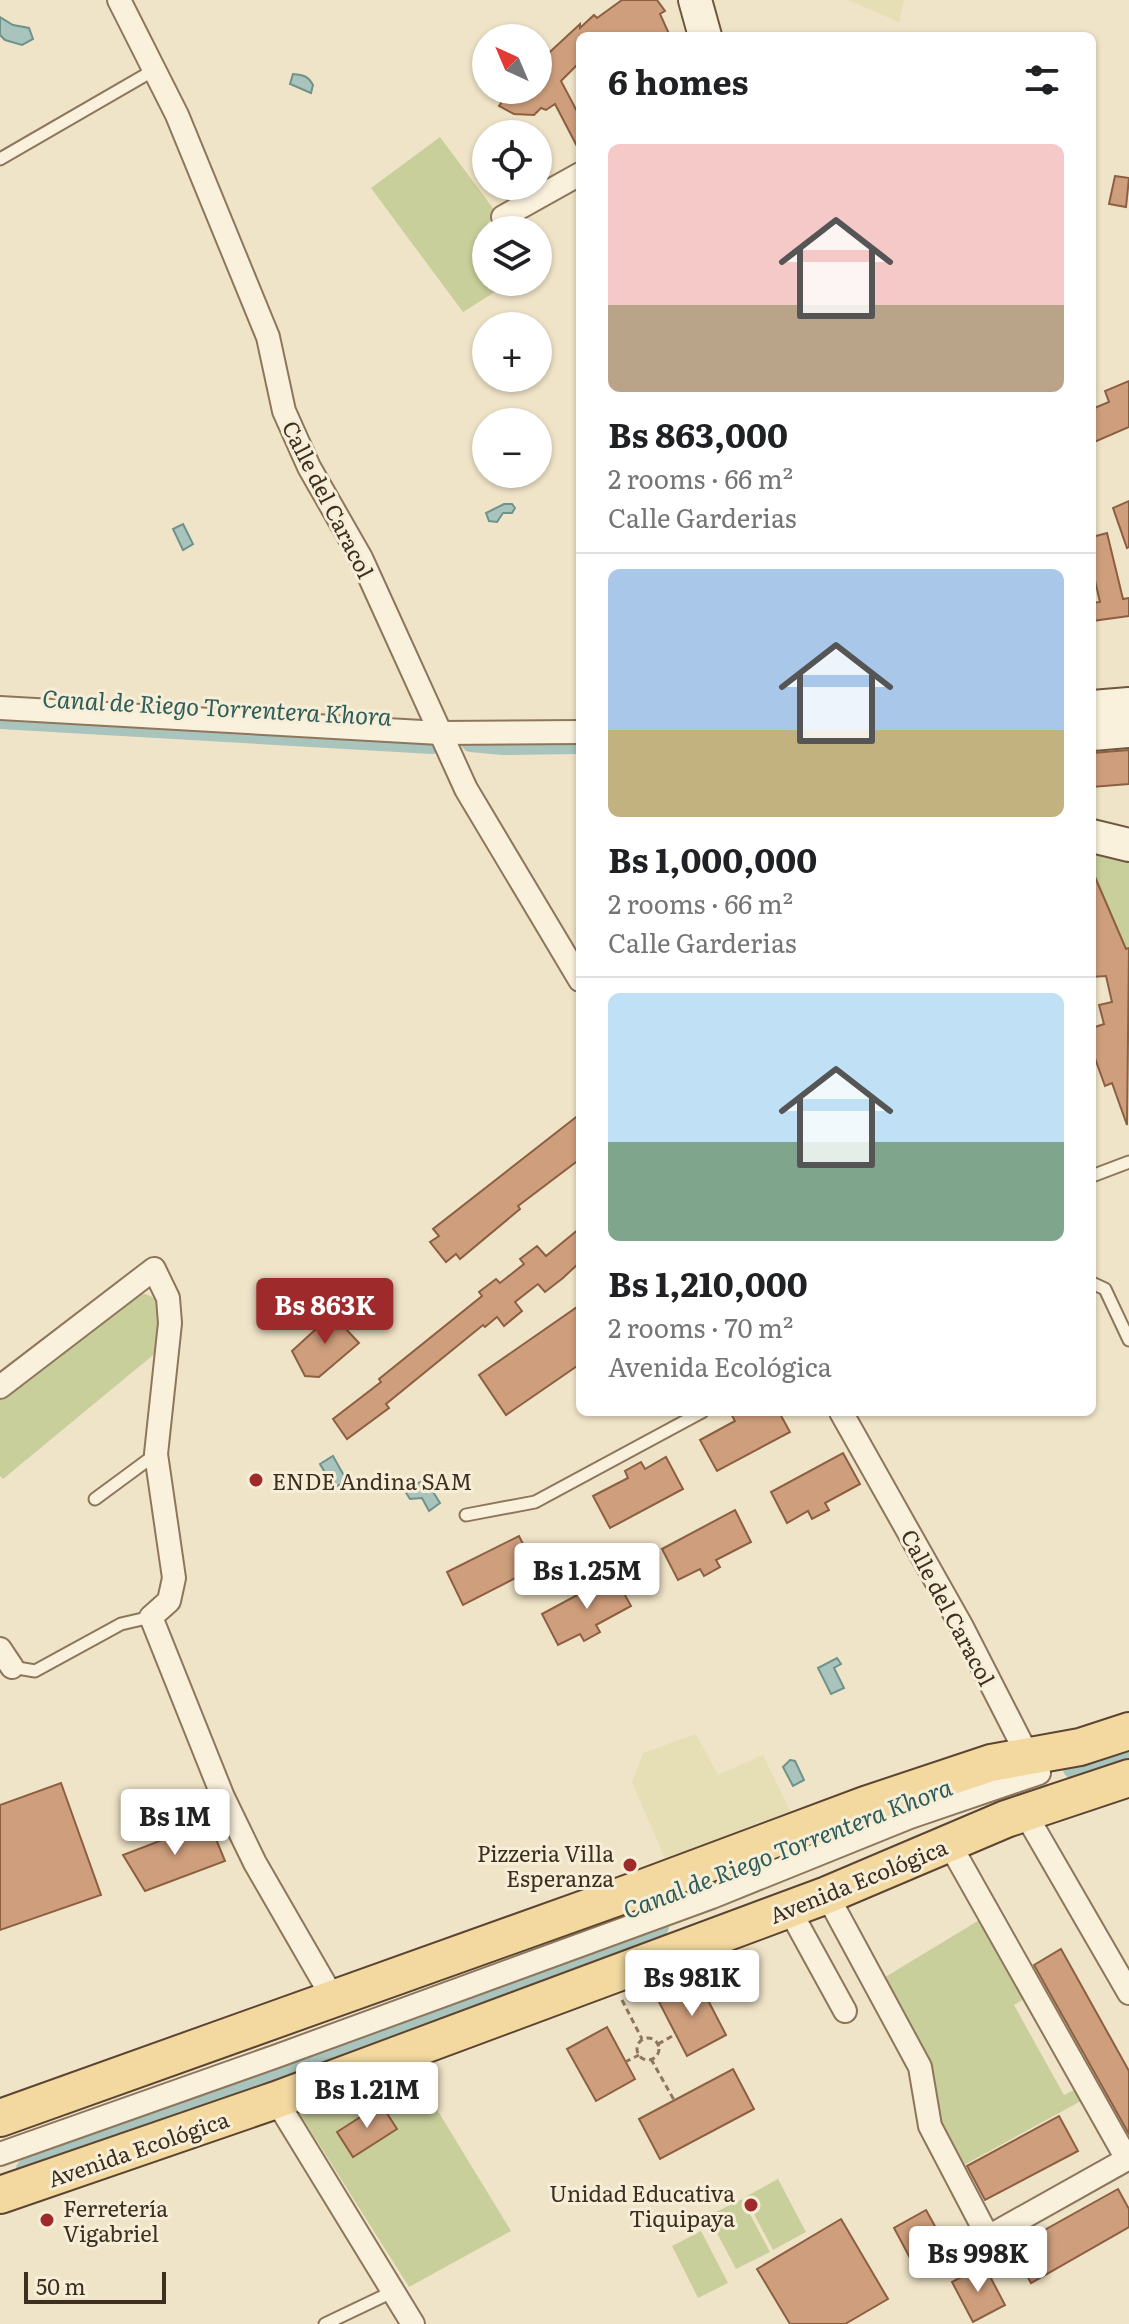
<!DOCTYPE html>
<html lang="en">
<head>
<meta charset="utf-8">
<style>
	:root { --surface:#fff; --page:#f2f2f2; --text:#202124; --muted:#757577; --line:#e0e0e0; --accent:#9e2a2b }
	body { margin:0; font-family:Literata,serif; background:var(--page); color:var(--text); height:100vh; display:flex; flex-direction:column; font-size:30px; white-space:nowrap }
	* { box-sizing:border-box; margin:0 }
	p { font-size:26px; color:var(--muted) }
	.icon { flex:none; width:44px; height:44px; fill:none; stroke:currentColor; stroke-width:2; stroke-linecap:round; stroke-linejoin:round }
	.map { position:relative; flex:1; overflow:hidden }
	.drawer { position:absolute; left:576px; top:32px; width:520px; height:1384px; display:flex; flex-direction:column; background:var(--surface); border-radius:12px; box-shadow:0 2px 6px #0004 }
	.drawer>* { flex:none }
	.needle { width:52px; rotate:316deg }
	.buttons { position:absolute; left:472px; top:24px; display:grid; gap:16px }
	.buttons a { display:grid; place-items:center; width:80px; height:80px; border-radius:50%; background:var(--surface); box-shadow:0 2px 6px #0004; font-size:40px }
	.scale { position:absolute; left:24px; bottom:20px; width:142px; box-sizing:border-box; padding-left:8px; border:4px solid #3d2e20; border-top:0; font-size:22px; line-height:28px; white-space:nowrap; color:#3d2e20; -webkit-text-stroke:6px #f7eed8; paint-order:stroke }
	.price { position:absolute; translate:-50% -68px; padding:0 18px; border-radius:8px; background:#fff; color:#222; font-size:26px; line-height:52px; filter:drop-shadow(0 2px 4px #0008) }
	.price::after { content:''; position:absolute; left:50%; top:48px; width:24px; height:18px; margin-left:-12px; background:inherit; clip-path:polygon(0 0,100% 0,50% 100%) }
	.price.current { background:var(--accent); color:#fff }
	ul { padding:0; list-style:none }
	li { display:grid; align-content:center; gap:16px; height:424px; padding:0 32px }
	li+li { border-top:2px solid var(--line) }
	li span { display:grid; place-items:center; height:248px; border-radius:12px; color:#555 }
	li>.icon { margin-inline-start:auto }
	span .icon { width:144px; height:144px; fill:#fffc; stroke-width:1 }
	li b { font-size:34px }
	h2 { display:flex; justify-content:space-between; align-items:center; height:96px; padding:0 32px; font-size:34px }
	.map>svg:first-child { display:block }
</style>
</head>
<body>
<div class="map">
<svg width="1129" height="2324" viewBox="0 0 1129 2324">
	<rect width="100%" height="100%" fill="#f0e4c8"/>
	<!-- farmland -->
	<g fill="#e6deb5">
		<path d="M848 0H904L899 22Z"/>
		<path d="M696 1734 718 1775 763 1755 790 1811 665 1859 632 1782 643 1753Z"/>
	</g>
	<!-- green -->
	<g fill="#c9cf9b">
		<path d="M440 137 495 211 477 243 486 255V282H504L506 285 463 312 371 188Z"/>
		<path d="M1092 850 1113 859 1129 862V948L1092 955Z"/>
		<path d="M142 1293C171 1300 162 1329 158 1351L3 1479 0 1476V1399L132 1296Z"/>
		<path d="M981 1919 1026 1998 1014 2005 1064 2095 1076 2089 1081 2101 964 2165 942 2125 930 2067 882 1979Z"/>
		<path d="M411 2067 511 2231 409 2287 298 2111Z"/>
		<path d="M778 2179 806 2232 773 2250 745 2197Z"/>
		<path d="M742 2199 770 2252 736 2269 708 2216Z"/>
		<path d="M701 2231 728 2283 698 2298 672 2246Z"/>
	</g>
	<!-- water -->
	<g fill="#a9c4bc" stroke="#6f938a" stroke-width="2">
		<path d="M0 17 13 25 29 28 33 39 22 45 5 40 0 35Z"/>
		<path d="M293 74C304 75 308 76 313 85L311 93 290 84Z"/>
		<path d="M504 504H512L515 508 512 513H503L497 522 489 521 486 513Z"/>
		<path d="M183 524 193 544 183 550 173 529Z"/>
		<path d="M333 1456 347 1481 334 1488 320 1464Z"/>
		<path d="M425 1479 440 1503 429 1511 422 1498 410 1499 405 1491Z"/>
		<path d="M837 1658 841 1664 834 1668 844 1688 831 1694 818 1668Z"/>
		<path d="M790 1760 795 1761 804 1780 793 1786 783 1767Z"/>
	</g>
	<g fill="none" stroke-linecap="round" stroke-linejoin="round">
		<!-- canal -->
		<g stroke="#a9c4bc" stroke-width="20">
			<path d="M0 719 432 744"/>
			<path d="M471 742 503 745 580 744"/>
			<path d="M1073 1769 1129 1751"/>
			<path d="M26 2169 165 2108 205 2104 275 2081 309 2061 659 1927"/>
		</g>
	</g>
	<!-- building -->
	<g fill="#cf9f7d" stroke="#8d5f41" stroke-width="2">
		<path d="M622 0H657L665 11 660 14 670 36H580V62L561 81 580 117V152L555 104 546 110 541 108 534 115 514 114 499 106 510 90H538V63L580 24V28L594 15 597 18Z"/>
		<path d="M1115 176 1129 178 1126 207 1109 204Z"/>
		<path d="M1129 381V427L1092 443V409L1109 402 1105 391Z"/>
		<path d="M1129 501V547L1127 548 1113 508Z"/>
		<path d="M1107 533 1123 599 1129 598V616L1092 621V603L1100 602 1092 568V537Z"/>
		<path d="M1129 750V784L1092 787V753Z"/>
		<path d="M1092 870 1126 949 1129 948 1127 1125 1112 1083 1105 1086 1092 1050V1028L1104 1024 1099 1005 1112 1002 1106 976 1092 977Z"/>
		<path d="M580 1114V1159L518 1206 520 1209 460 1259 456 1254 446 1262 430 1242 439 1236 433 1229Z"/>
		<path d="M580 1228V1262L563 1278 545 1292 538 1284 515 1302 522 1311 504 1326 497 1317 485 1327 483 1325 386 1404 389 1408 347 1439 333 1419 381 1382 379 1379 482 1296 479 1292 496 1279 500 1283 524 1264 520 1259 537 1246 546 1256Z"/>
		<path d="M580 1305V1364L506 1415 479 1375Z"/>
		<path d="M339 1308 350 1322 344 1327 359 1343 319 1377 305 1376 292 1351Z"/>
		<path d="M730 1412H779L790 1432 717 1471 700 1440 735 1421Z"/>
		<path d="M843 1453 860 1484 825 1503 829 1510 812 1519 808 1511 787 1523 771 1492Z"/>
		<path d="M666 1457 683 1489 610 1528 593 1496 628 1478 625 1471 641 1462 645 1469Z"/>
		<path d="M735 1510 751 1542 716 1560 720 1567 704 1576 700 1569 678 1580 662 1549Z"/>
		<path d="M519 1536 535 1568 463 1605 447 1572Z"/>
		<path d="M614 1575 631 1606 596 1625 600 1632 584 1641 580 1634 558 1645 542 1614Z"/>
		<path d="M61 1783 101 1895 0 1930V1805Z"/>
		<path d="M209 1822 225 1861 145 1891 123 1855Z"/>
		<path d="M1061 1949 1129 2071V2134L1034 1965Z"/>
		<path d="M698 1981 726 2035 687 2056 659 2002Z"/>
		<path d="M607 2027 635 2079 596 2101 567 2049Z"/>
		<path d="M733 2069 754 2109 660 2159 639 2119Z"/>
		<path d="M381 2104 397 2129 353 2157 337 2132Z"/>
		<path d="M1059 2116 1078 2151 985 2200 967 2166Z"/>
		<path d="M1118 2189 1129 2209V2227L1031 2283 1012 2248Z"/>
		<path d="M926 2210 951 2255 918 2273 894 2228Z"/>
		<path d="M841 2219 888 2299 845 2324H790L757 2269Z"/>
		<path d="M984 2265 1005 2305 973 2322 952 2282Z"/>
	</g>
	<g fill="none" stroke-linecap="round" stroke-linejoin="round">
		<!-- lane casing -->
		<g stroke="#8d765c" stroke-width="15">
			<g id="lane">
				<path d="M0 159 154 70"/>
				<path d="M1092 1176 1129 1162"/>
				<path d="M1092 1283 1105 1289 1129 1340"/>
				<path d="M95 1499 156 1454"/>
				<path d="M466 1515 535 1502 702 1412"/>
				<path d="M12 1667 35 1671 121 1624 151 1617"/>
				<path d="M325 2324 392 2292"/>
			</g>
		</g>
		<!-- street casing -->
		<g stroke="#8d765c" stroke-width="26">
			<g id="street">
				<path d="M119 0 177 115 268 337 284 411 309 467 361 558 466 789 580 980"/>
				<path d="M503 217 580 174"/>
				<path d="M0 708 440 733 580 732"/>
				<path d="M0 1387 154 1269 168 1298 170 1323 156 1454 174 1578 169 1601 151 1617 223 1797 255 1863 334 2000"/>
				<path d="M841 1412 962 1627 1032 1764"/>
				<path d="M0 1649 12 1667"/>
				<path d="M1025 1813 1129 1993"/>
				<path d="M949 1843 1127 2159"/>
				<path d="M827 1895 920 2067 930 2126 988 2237 1129 2158"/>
				<path d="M789 1909 845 2011"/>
				<path d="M276 2100 413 2324"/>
				<path d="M0 2154 277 2056 712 1897 910 1817 1039 1773"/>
			</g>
		</g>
		<!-- secondary casing -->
		<g stroke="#6f573f" stroke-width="36">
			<g id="secondary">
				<path d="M695 0 705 36"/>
				<path d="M1092 707 1129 704"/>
				<path d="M1092 734 1129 731"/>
				<path d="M1092 836 1129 845"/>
			</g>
		</g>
		<!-- primary casing -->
		<g stroke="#5b4430" stroke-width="40">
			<g id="primary">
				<path d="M0 2118 643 1888 865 1805 991 1763 1080 1747 1129 1731"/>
				<path d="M0 2195 276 2100 827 1895 1006 1819 1129 1778"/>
			</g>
		</g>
		<!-- path -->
		<g stroke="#8d765c" stroke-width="3" stroke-dasharray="6 4" stroke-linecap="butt">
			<path d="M622 2000 642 2039"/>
			<circle cx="648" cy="2049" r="11"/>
			<path d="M658 2044 676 2034"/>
			<path d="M651 2059 674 2100"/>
			<path d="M625 2062 639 2055"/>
		</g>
		<!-- lane -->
		<use href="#lane" stroke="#faf1dc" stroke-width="11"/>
		<!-- street -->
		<use href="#street" stroke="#faf1dc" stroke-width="22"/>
		<!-- secondary -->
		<use href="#secondary" stroke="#faf1dc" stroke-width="32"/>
		<!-- primary -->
		<use href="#primary" stroke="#f3d9a0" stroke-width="36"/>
	</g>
	<!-- markers -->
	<g fill="#9e2a2b" stroke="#f7eed8" stroke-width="3">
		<circle cx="256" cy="1480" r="8"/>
		<circle cx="630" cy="1865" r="8"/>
		<circle cx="751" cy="2205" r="8"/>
		<circle cx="47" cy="2220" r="8"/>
	</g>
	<g text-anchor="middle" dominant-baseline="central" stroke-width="6" stroke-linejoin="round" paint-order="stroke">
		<!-- street labels -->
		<g font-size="22" fill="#3d2e20" stroke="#f7eed8">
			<text transform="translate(329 499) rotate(63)">Calle del Caracol</text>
			<text transform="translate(949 1607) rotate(62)">Calle del Caracol</text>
			<text transform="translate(858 1880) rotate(-22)">Avenida Ecológica</text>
			<text transform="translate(138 2148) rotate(-19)">Avenida Ecológica</text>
		</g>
		<!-- poi labels -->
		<g font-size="22" fill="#3d2e20" stroke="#f7eed8" text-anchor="start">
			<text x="272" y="1480">ENDE Andina SAM</text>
			<text x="614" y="1852" text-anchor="end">Pizzeria Villa<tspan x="614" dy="25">Esperanza</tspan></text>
			<text x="735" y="2192" text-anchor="end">Unidad Educativa<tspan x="735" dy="25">Tiquipaya</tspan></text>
			<text x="63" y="2207">Ferretería<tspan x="63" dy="25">Vigabriel</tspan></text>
		</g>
		<!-- water labels -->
		<g font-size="24" font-style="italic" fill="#2f5d5a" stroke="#f7eed8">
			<text transform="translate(217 706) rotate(3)">Canal de Riego Torrentera Khora</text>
			<text transform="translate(787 1847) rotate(-21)">Canal de Riego Torrentera Khora</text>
		</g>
	</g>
</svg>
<div class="buttons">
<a><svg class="needle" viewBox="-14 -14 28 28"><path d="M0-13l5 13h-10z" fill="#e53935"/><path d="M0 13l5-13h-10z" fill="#757577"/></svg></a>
<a><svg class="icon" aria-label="locate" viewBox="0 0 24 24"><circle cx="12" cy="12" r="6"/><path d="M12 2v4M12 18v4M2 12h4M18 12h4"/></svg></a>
<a><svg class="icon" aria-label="layers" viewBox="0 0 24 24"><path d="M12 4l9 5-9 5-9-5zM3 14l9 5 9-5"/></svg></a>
<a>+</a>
<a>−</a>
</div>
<div class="scale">50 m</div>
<b class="price current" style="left:325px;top:1346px">Bs 863K</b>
<b class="price" style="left:587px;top:1611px">Bs 1.25M</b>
<b class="price" style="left:175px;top:1857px">Bs 1M</b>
<b class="price" style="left:692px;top:2018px">Bs 981K</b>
<b class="price" style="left:367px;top:2130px">Bs 1.21M</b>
<b class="price" style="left:978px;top:2294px">Bs 998K</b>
<section class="drawer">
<h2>6 homes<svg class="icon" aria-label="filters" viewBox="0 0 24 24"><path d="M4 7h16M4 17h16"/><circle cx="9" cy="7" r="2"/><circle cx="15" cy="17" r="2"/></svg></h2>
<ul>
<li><span style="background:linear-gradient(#f6c9c9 65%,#b9a48a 0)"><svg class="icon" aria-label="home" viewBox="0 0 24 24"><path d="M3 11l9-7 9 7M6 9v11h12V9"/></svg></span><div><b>Bs 863,000</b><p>2 rooms · 66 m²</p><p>Calle Garderias</p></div></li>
<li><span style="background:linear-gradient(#a9c7e8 65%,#c2b280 0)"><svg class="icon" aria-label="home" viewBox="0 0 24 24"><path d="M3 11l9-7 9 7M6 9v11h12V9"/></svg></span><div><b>Bs 1,000,000</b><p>2 rooms · 66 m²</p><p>Calle Garderias</p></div></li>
<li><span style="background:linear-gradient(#bfe0f5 60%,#7fa58c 0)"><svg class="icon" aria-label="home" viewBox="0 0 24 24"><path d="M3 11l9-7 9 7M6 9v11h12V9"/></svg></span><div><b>Bs 1,210,000</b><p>2 rooms · 70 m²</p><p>Avenida Ecológica</p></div></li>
</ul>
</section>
</div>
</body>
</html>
